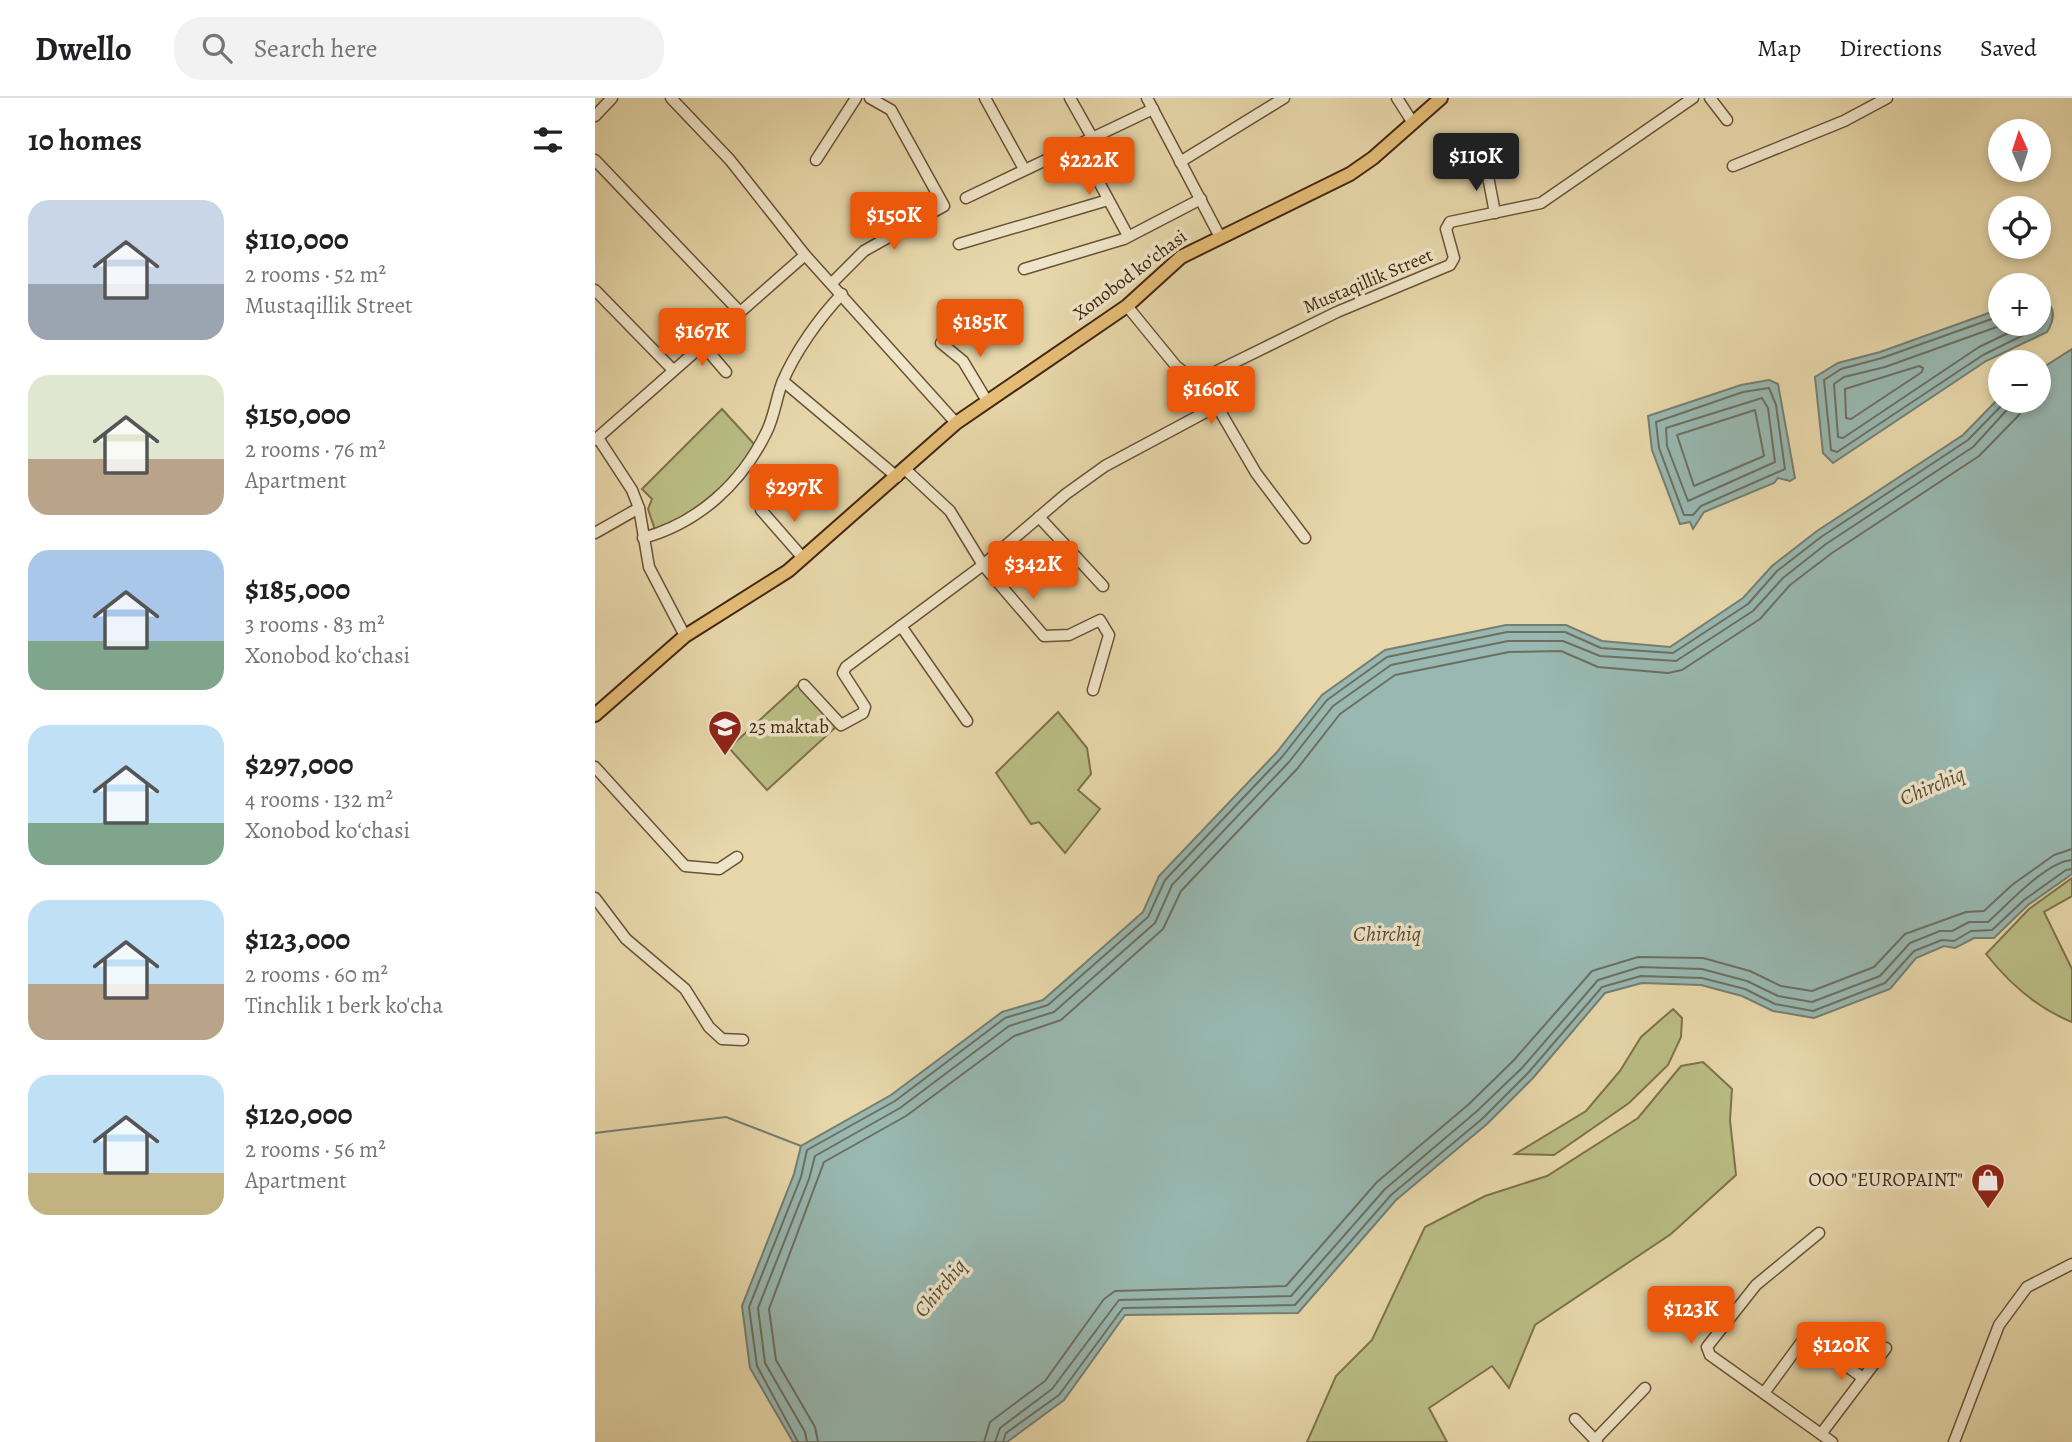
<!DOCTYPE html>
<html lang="en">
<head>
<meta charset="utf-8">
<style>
	:root { --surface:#fff; --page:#f2f2f2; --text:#202124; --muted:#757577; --line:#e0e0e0; --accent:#ea580c }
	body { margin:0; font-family:Alegreya,serif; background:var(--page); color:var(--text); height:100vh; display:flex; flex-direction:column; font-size:26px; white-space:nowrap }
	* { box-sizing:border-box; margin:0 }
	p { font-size:23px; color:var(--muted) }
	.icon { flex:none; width:38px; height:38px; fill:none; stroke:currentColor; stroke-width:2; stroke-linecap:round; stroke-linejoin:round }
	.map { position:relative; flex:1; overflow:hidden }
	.side { display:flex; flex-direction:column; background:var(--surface); width:595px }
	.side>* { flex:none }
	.needle { width:46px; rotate:357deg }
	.fabs { position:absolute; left:1393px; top:21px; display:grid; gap:14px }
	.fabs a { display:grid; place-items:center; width:63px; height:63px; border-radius:50%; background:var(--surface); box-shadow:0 4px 10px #0003; font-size:35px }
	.price { position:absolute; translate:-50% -60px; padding:0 16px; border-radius:7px; background:var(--accent); color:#fff; font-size:23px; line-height:46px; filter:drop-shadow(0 2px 4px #0008) }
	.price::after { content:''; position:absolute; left:50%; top:42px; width:21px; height:16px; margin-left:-10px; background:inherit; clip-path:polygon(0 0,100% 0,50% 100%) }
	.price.on { background:#222; color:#fff }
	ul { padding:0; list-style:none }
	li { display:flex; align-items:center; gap:21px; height:175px; padding:0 28px }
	li span { display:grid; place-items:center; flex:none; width:196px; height:140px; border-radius:21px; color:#555 }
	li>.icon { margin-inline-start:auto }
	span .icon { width:84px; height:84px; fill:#fffc; stroke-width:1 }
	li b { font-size:30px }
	h2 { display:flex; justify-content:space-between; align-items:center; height:84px; padding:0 28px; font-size:30px }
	header { display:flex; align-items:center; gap:42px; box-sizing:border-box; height:98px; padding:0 35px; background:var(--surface); border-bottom:2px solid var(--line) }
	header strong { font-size:33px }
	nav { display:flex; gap:38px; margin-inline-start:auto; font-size:24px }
	.search { width:490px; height:63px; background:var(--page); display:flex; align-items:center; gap:18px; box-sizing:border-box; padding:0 24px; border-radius:28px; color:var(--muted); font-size:26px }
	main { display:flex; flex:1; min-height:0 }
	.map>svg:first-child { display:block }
</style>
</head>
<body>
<header>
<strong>Dwello</strong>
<div class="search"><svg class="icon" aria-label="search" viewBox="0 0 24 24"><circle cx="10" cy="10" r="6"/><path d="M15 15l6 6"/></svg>Search here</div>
<nav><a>Map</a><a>Directions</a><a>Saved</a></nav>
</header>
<main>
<section class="side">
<h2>10 homes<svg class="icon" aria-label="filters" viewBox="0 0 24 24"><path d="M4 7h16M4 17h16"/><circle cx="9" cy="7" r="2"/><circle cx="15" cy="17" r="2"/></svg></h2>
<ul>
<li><span style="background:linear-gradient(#c9d6e8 60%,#9aa5b1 0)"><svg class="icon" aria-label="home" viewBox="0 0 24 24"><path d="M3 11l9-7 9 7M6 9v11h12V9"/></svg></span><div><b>$110,000</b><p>2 rooms · 52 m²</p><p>Mustaqillik Street</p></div></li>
<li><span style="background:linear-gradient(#dfe7d0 60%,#b9a48a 0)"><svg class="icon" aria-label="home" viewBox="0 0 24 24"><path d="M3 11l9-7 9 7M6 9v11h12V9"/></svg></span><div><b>$150,000</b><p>2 rooms · 76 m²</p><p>Apartment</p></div></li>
<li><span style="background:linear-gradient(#a9c7e8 65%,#7fa58c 0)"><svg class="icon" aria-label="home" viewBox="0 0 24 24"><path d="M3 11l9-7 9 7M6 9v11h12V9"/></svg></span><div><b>$185,000</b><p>3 rooms · 83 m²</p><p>Xonobod koʻchasi</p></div></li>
<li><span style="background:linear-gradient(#bfe0f5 70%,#7fa58c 0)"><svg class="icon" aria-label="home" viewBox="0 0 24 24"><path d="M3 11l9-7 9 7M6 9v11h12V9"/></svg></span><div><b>$297,000</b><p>4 rooms · 132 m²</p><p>Xonobod koʻchasi</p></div></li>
<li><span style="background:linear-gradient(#bfe0f5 60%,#b9a48a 0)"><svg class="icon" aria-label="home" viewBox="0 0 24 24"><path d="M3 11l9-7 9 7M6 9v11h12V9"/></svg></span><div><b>$123,000</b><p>2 rooms · 60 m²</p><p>Tinchlik 1 berk ko'cha</p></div></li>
<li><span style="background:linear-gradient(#bfe0f5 70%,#c2b280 0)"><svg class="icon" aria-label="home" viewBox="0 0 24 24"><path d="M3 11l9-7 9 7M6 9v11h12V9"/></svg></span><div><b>$120,000</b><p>2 rooms · 56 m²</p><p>Apartment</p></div></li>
</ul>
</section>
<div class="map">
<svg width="1477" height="1344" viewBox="0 0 1477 1344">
	<rect width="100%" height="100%" fill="#e7d7aa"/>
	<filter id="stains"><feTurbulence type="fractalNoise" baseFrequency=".00286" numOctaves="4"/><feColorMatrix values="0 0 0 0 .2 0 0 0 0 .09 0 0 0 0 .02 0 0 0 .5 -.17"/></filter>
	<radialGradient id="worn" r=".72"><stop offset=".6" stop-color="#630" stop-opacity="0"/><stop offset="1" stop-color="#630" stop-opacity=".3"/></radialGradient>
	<!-- green -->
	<g fill="#babd85" stroke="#7e724b" stroke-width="2">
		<path d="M127 311 159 346C143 379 95 422 60 432L53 411 57 401 47 391Z"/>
		<path d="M204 586 242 628 172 692 134 650Z"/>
		<path d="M463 614 492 650 496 676 483 692 505 711 470 755 444 724 436 726 401 675Z"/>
		<path d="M1477 780V798L1449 814 1477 871V924C1441 910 1414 885 1391 856L1434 811Z"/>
		<path d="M1078 911 1087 920 1086 939 1073 967 1034 1005 959 1057 920 1056 991 1013 1025 973 1046 939Z"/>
		<path d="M1108 964 1137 991 1135 1022 1141 1077 1076 1136 940 1227 914 1290 897 1268 834 1310 852 1344H712L741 1278 777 1242 830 1129 890 1098 952 1078 1043 1020 1086 968Z"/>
	</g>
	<!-- water -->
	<g fill="#98b8b1" stroke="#767e71" stroke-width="2">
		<path d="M1448 200C1461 209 1460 221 1452 234L1391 263 1238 365 1228 355 1220 279 1243 265 1285 254 1405 211V226H1444V201Z"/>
		<path d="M1477 251V776L1433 807 1399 840H1379L1360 850 1349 848 1321 860 1295 891 1219 920 1178 913 1147 898 1106 887 1047 885 1010 895 938 980 892 1026 801 1102 703 1215 530 1217 469 1302 412 1344H198L155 1270 147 1208 199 1076 206 1048 296 997 407 914 448 902 548 814 564 778 682 654 727 597 790 552 911 527H971L1007 543 1075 549 1148 500 1177 468 1222 433 1368 337 1405 299V303H1444V272Z"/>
		<path d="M1174 282 1183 286 1200 380 1195 383 1183 380 1179 385 1109 414 1098 431 1095 424 1085 426 1057 352 1053 318 1146 287Z"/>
	</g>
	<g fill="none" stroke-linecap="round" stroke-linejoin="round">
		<!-- shore -->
		<g stroke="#6d6f61" stroke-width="2">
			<path d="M1405 218 1287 260 1246 271 1229 282 1236 352 1242 354 1388 257 1447 228 1451 222 1449 210 1444 208"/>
			<path d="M1410 226 1290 269 1249 279 1239 286 1243 339 1248 340 1384 249 1432 226"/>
			<path d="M1324 268 1328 270 1327 274 1256 321 1251 320 1250 291Z"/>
			<path d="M1174 290 1181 307 1190 371 1106 408 1098 417H1089L1064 350 1061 324 1148 294Z"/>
			<path d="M1167 300 1173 310 1180 364 1093 403 1072 348 1071 330Z"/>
			<path d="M1160 312 1169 358 1099 388 1082 337Z"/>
			<path d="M203 1344 162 1268 154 1209 206 1079 212 1052 300 1003 410 920 453 907 553 819 570 782 687 659 732 602 792 559 912 534H970L1006 550 1078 555 1153 506 1182 473 1226 439 1373 342 1411 303"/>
			<path d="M212 1344 210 1334 170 1265 163 1210 214 1081 220 1058 305 1010 414 928 459 914 560 825 577 787 694 664 738 608 796 567 913 543H968L1005 558 1081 563 1158 513 1188 480 1231 446 1378 349 1420 303"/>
			<path d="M223 1344 220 1329 181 1262 174 1211 229 1064 311 1018 419 938 466 922 568 831 586 793 702 671 745 616 800 577 914 554 966 553 1003 569 1073 575 1087 572 1165 521 1195 487 1237 455 1384 358 1424 317 1431 303"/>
			<path d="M389 1344 395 1324 450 1283 509 1201 520 1193 691 1188 782 1084 874 1006 919 962 997 873 1043 859 1108 860 1155 873 1186 888 1217 893 1279 869 1310 836 1371 814 1389 813 1417 787 1459 757 1477 751"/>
			<path d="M400 1344 405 1330 457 1291 524 1202 696 1198 790 1091 881 1014 927 970 1003 882 1045 869 1107 871 1152 883 1183 898 1217 904 1285 878 1315 845 1345 833H1357L1374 824H1393C1412 807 1452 763 1477 762"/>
			<path d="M408 1344 411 1335 464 1297 528 1210 700 1207 796 1097 887 1021 933 975 1007 889 1046 878 1107 880 1150 891 1180 906 1218 913 1290 885 1319 853 1347 842 1359 843 1376 833 1397 832 1429 802 1471 772 1477 771"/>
		</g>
		<!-- stream -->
		<path stroke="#767e71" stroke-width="2" d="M0 1035 131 1019 206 1048"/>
		<!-- minor casing -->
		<g stroke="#6b5237" stroke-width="13">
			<g id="minor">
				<path d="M76 0 135 62 210 157 361 325"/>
				<path d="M390 0 429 71"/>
				<path d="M475 0 498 41"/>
				<path d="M552 0 625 139"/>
				<path d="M802 0 818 25"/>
				<path d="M1115 0 1132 22"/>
				<path d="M0 18 17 0"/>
				<path d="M484 47 532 136"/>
				<path d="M0 62 144 213"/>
				<path d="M221 62 261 0"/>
				<path d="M585 64 689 0"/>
				<path d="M891 68 900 115"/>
				<path d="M1138 68 1249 23 1292 0"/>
				<path d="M371 100 558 11"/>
				<path d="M364 146 513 102"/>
				<path d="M429 171 529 141 606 101"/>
				<path d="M237 185 269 153 349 108 296 12 275 0"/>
				<path d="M0 192 78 272"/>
				<path d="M532 208 581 268 604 286 622 308 661 375 710 440"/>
				<path d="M346 245 368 263 392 303"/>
				<path d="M107 246 131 274"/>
				<path d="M188 283 302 379"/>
				<path d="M604 286 620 274 742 214 855 167 859 160 851 131 855 124 946 105 1098 0"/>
				<path d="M3 340 37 392 44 410 54 469 90 538"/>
				<path d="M0 342 210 157"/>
				<path d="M311 372 355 413 388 467 449 538 474 537 505 522 514 537 498 592"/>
				<path d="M166 412 208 460"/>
				<path d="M444 419 508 488"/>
				<path d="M0 435 44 410"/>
				<path d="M48 440C103 425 146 386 171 335 179 320 181 301 187 285 200 254 224 220 247 196"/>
				<path d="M306 528 372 623"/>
				<path d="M209 587 246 627 268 615 270 609 248 575 251 569 388 467 471 396 510 368 622 308"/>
				<path d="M0 669 90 768 124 771 142 759"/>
				<path d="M0 800 31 841 90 891 114 929 127 941 148 942"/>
				<path d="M1224 1135 1161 1187 1112 1249 1115 1257 1237 1344"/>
				<path d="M1169 1295 1208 1242 1213 1240 1268 1280"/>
				<path d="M980 1321 1002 1344"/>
				<path d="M1226 1336 1291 1250"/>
				<path d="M1000 1342 1050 1290"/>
				<path d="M1359 1344 1404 1227 1432 1189 1477 1166"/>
			</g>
		</g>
		<!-- major casing -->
		<g stroke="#422611" stroke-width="16">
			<path id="major" d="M0 617 90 538 193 473 361 325 532 208 586 159 755 76 778 60 846 0"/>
		</g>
		<!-- minor -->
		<use href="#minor" stroke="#efe5c8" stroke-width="10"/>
		<!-- major -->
		<use href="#major" stroke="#e4bc75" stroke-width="12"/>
	</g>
	<!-- icons -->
	<defs>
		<g id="school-pin" transform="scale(1.75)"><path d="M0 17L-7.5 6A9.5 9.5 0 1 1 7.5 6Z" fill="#8f2418" stroke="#efe5c8"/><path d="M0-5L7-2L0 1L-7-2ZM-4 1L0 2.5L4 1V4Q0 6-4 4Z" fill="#fff"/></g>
		<g id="shop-pin" transform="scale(1.75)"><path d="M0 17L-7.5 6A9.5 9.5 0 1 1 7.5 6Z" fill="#8f2418" stroke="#efe5c8"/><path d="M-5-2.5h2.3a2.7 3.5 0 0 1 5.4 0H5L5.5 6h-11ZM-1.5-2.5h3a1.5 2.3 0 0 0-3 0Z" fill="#fff"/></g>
	</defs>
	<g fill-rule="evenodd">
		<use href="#school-pin" x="130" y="629"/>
		<use href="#shop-pin" x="1393" y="1082"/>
	</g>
	<g text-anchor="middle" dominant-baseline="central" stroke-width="7" stroke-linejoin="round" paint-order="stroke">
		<!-- street labels -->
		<g font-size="19" fill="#422611" stroke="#efe5c8">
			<text transform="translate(535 177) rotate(-37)">Xonobod koʻchasi</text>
			<text transform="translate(773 183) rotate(-23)">Mustaqillik Street</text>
		</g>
		<!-- poi labels -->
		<g font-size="19" fill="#422611" stroke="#efe5c8" text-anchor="start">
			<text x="154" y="629">25 maktab</text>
			<text x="1368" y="1082" text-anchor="end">OOO "EUROPAINT"</text>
		</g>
		<!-- water labels -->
		<g font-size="21" font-style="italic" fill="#584a39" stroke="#efe5c8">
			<text transform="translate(1337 688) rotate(-23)">Chirchiq</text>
			<text x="792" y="836">Chirchiq</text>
			<text transform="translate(345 1190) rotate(-50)">Chirchiq</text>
		</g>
	</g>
	<rect width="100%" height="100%" filter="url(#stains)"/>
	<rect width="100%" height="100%" fill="url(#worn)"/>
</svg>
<div class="fabs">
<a><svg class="needle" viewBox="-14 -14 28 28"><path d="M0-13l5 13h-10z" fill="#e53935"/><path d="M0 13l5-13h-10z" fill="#757577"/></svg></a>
<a><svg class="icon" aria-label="locate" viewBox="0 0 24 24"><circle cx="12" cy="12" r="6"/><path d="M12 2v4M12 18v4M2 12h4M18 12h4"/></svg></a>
<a>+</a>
<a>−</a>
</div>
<b class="price on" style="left:881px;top:95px">$110K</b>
<b class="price" style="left:494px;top:99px">$222K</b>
<b class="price" style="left:299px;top:154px">$150K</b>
<b class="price" style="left:385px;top:261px">$185K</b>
<b class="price" style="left:107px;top:270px">$167K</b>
<b class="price" style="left:616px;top:328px">$160K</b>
<b class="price" style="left:199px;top:426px">$297K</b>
<b class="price" style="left:438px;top:503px">$342K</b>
<b class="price" style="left:1096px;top:1248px">$123K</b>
<b class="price" style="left:1246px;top:1284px">$120K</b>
</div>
</main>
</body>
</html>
